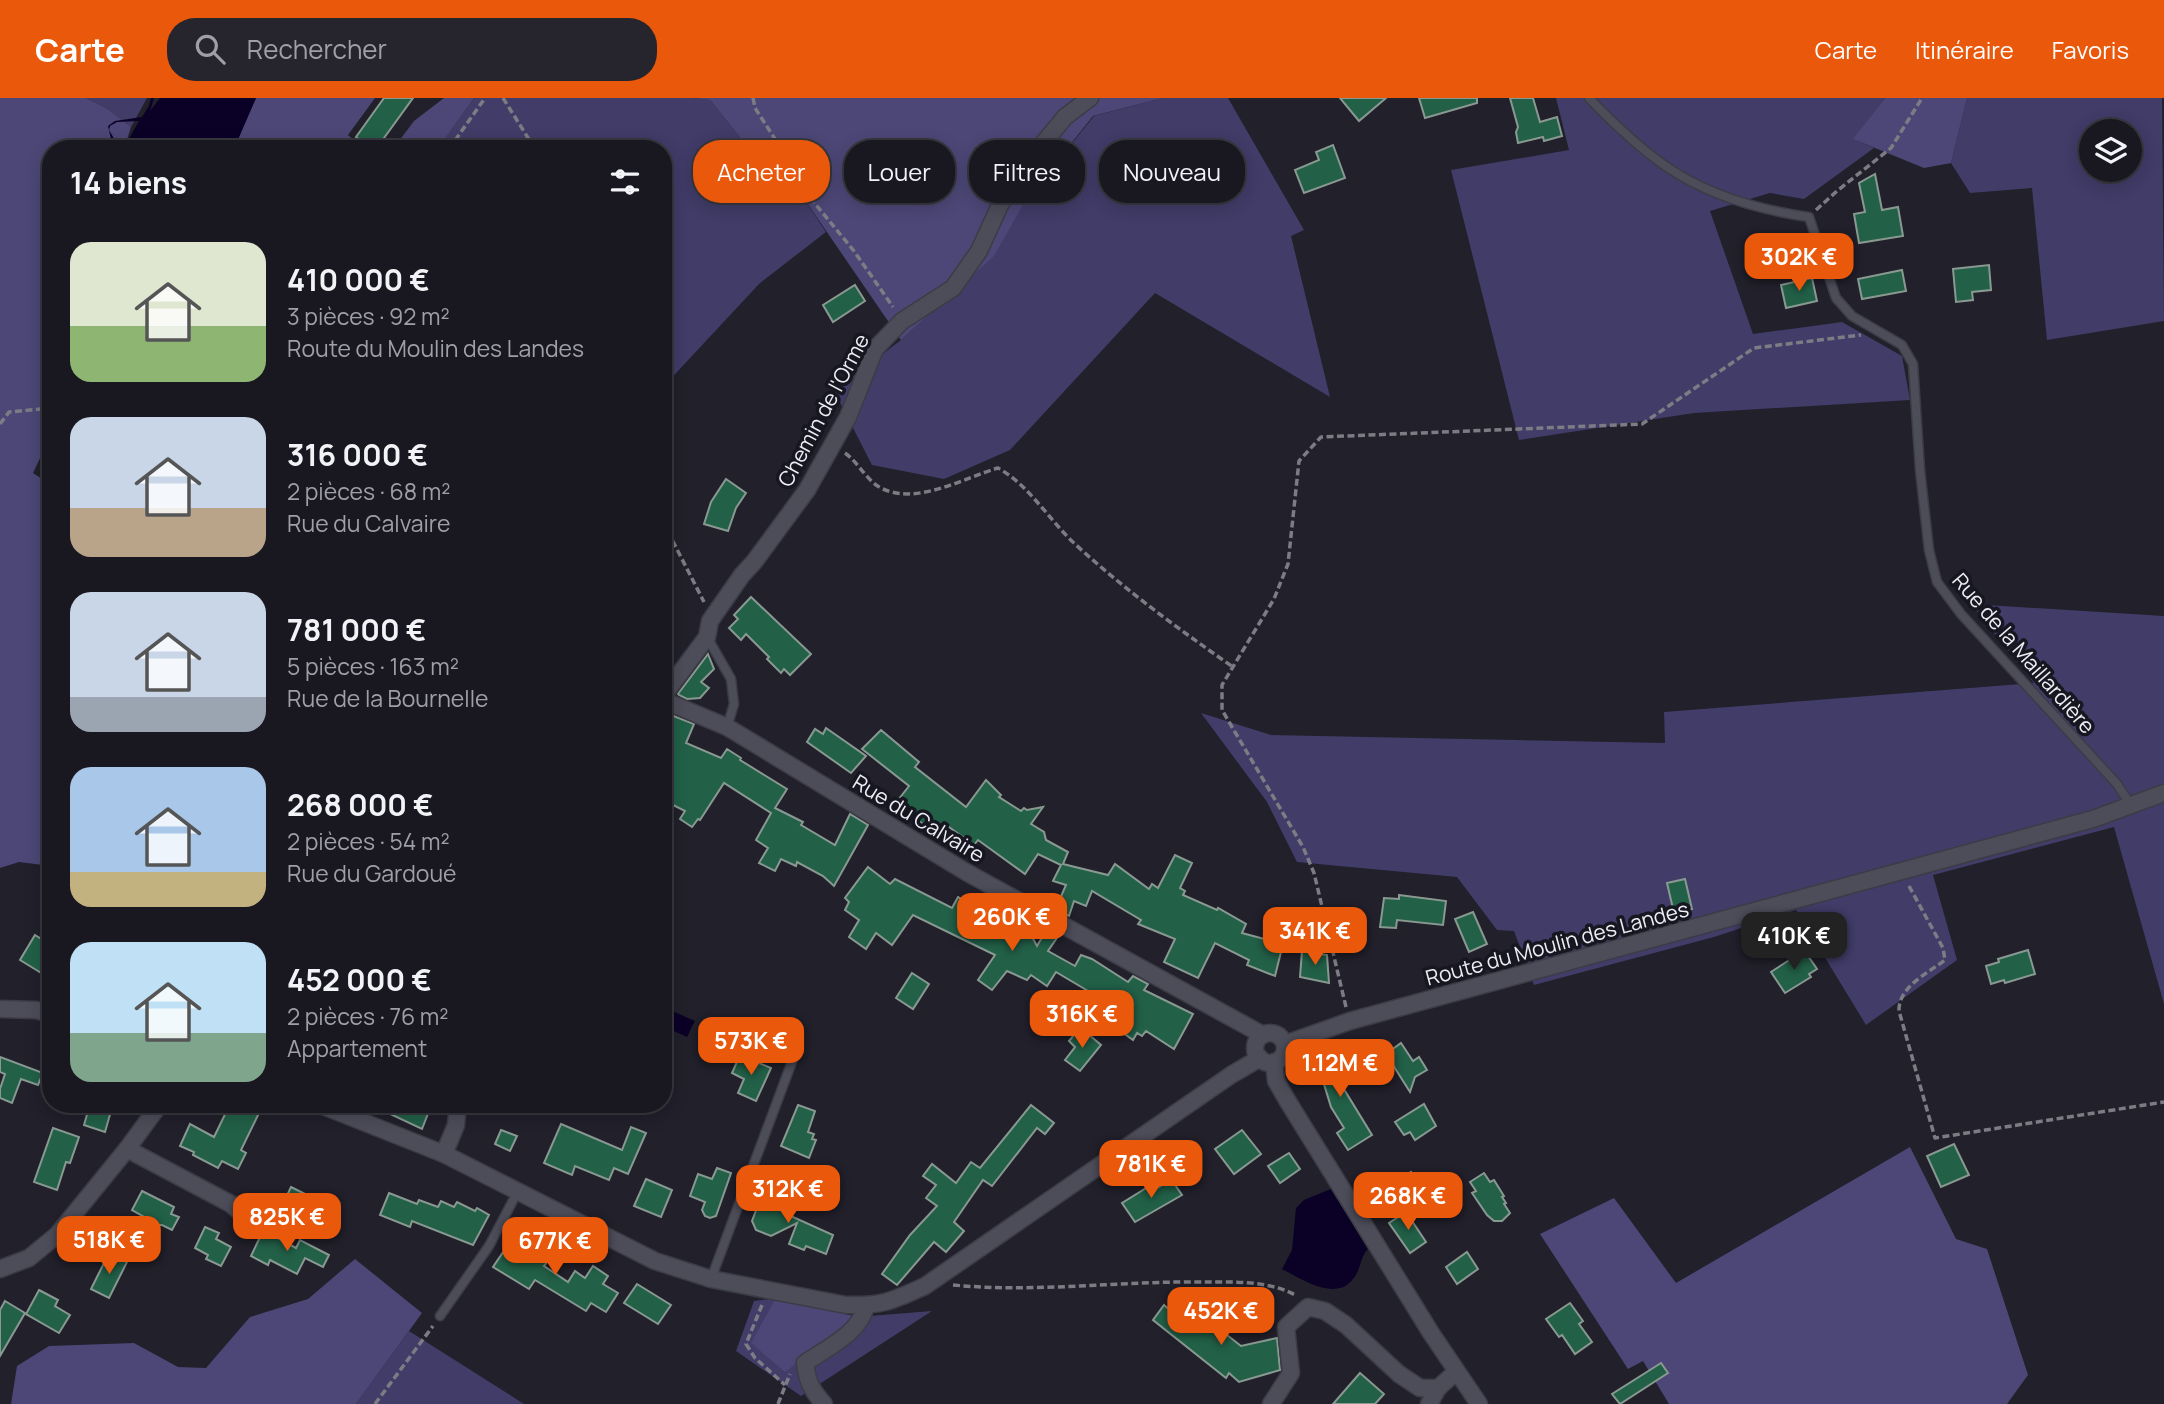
<!DOCTYPE html>
<html lang="fr">
<head>
<meta charset="utf-8">
<style>
	:root { --surface:#191820; --page:#26252d; --text:#f1f3f6; --muted:#9fa0a5; --line:#37373e; --accent:#ea580c }
	body { margin:0; font-family:Manrope,sans-serif; background:var(--page); color:var(--text); height:100vh; display:flex; flex-direction:column; font-size:26px; white-space:nowrap }
	* { box-sizing:border-box; margin:0 }
	p { font-size:23px; color:var(--muted) }
	.icon { flex:none; width:38px; height:38px; fill:none; stroke:currentColor; stroke-width:2; stroke-linecap:round; stroke-linejoin:round }
	.map { position:relative; flex:1; overflow:hidden }
	.side { position:absolute; left:42px; top:42px; width:630px; height:973px; display:flex; flex-direction:column; background:var(--surface); border-radius:28px; box-shadow:0 4px 18px #0003,0 0 0 2px var(--line) }
	.side>* { flex:none }
	.guide { position:absolute; left:693px; top:42px; width:665px; height:63px; display:flex; gap:14px }
	.buttons { position:absolute; left:2079px; top:21px; display:grid; gap:14px }
	.buttons a { display:grid; place-items:center; width:63px; height:63px; border-radius:50%; background:var(--surface); box-shadow:0 4px 18px #0003,0 0 0 2px var(--line); font-size:35px }
	.price { position:absolute; translate:-50% -60px; padding:0 16px; border-radius:14px; background:var(--accent); color:#fff; font-size:23px; line-height:46px; filter:drop-shadow(0 2px 4px #0008) }
	.price::after { content:''; position:absolute; left:50%; top:42px; width:21px; height:16px; margin-left:-10px; background:inherit; clip-path:polygon(0 0,100% 0,50% 100%) }
	.price.current { background:#222; color:#fff }
	ul { padding:0; list-style:none }
	li { display:flex; align-items:center; gap:21px; height:175px; padding:0 28px }
	li span { display:grid; place-items:center; flex:none; width:196px; height:140px; border-radius:21px; color:#555 }
	li>.icon { margin-inline-start:auto }
	span .icon { width:84px; height:84px; fill:#fffc; stroke-width:1 }
	li b { font-size:30px }
	h2 { display:flex; justify-content:space-between; align-items:center; height:84px; padding:0 28px; font-size:30px }
	.chip { padding:0 24px; border-radius:28px; background:var(--surface); box-shadow:0 4px 18px #0003,0 0 0 2px var(--line); font-size:24px; line-height:63px }
	.chip.current { background:var(--accent); color:#fff }
	header { display:flex; align-items:center; gap:42px; box-sizing:border-box; height:98px; padding:0 35px; background:var(--accent); color:#fff }
	header strong { font-size:33px }
	nav { display:flex; gap:38px; margin-inline-start:auto; font-size:24px }
	.search { width:490px; height:63px; background:var(--page); display:flex; align-items:center; gap:18px; box-sizing:border-box; padding:0 24px; border-radius:28px; color:var(--muted); font-size:26px }
	.map>svg:first-child { display:block }
</style>
</head>
<body>
<header>
<strong>Carte</strong>
<div class="search"><svg class="icon" aria-label="search" viewBox="0 0 24 24"><circle cx="10" cy="10" r="6"/><path d="M15 15l6 6"/></svg>Rechercher</div>
<nav><a>Carte</a><a>Itinéraire</a><a>Favoris</a></nav>
</header>
<div class="map">
<svg width="2164" height="1306" viewBox="0 0 2164 1306">
	<rect width="100%" height="100%" fill="#21202b"/>
	<!-- green -->
	<g fill="#413c68" fill-rule="evenodd">
		<path d="M86 0H147L131 29 108 11Z"/>
		<path d="M474 0H692L710 2 755 58 796 89 826 134 760 185 663 289V51H438Z"/>
		<path d="M1163 0H1228L1304 132 1291 138 1330 299 1155 195 1010 352 944 381 872 367 834 293 901 242 993 158 1026 102 1094 18Z"/>
		<path d="M1556 0H1885L1854 41 1874 50 1804 101 1770 95 1710 113 1753 236 1842 224 1902 258 1910 302 1694 315 1519 342 1451 72 1569 52Z"/>
		<path d="M1967 0H2162L2164 223 2047 242 2032 90 1970 95 1951 65ZM2091 33H2130V72H2091Z"/>
		<path d="M1971 506 2164 518V906L2114 729 1933 777 1957 862 1866 927 1796 812 1714 839 1534 887 1514 833 1497 832 1457 779 1297 764 1267 704 1201 615 1271 637 1665 645 1664 614 2034 585Z"/>
		<path d="M776 1200 857 1219 932 1213 801 1298 736 1253 754 1203Z"/>
		<path d="M409 1233 524 1306H356Z"/>
	</g>
	<!-- forest -->
	<g fill="#4c4776">
		<path d="M0 0H86L108 11 131 29 124 51H51V286L48 343 33 375 51 387V768L19 764 0 770Z"/>
		<path d="M256 0H375L348 37 364 51H260L236 44Z"/>
		<path d="M444 0H474L438 51H393L414 23Z"/>
		<path d="M692 0H1163L1093 18 1026 102 994 158 901 242 796 89 755 58 710 2Z"/>
		<path d="M1885 0H1967L1951 65 1924 70 1853 41Z"/>
		<path d="M1910 1049 1956 1141 1987 1151 2028 1277 2007 1306H1669L1643 1263 1628 1271 1540 1136 1614 1100 1676 1185Z"/>
		<path d="M355 1161 422 1215 356 1306H11L17 1268 49 1248 134 1245 178 1269 206 1270 250 1219 308 1201Z"/>
		<path d="M776 1200 857 1219 785 1274 751 1245Z"/>
	</g>
	<!-- water -->
	<g fill="#0b0127">
		<path d="M151 0H154L150 13 160 0H256L234 51H123L139 23 117 24 110 28 109 32 120 51H118L111 41 108 28 115 23 142 19 149 8Z"/>
		<path d="M663 909 695 923 687 939 663 928Z"/>
		<path d="M1331 1091 1368 1151C1360 1159 1361 1172 1353 1181 1336 1204 1301 1181 1282 1171L1292 1152 1296 1110 1304 1102Z"/>
	</g>
	<!-- building -->
	<g fill="#226048" stroke="#899991" stroke-width="2">
		<path d="M384 0H413L376 51H373L356 39Z"/>
		<path d="M1340 0H1386L1359 23Z"/>
		<path d="M1419 0H1477V5L1425 20Z"/>
		<path d="M1510 0H1533L1540 24 1557 19 1562 38 1544 43 1543 39 1518 45 1516 34 1518 29Z"/>
		<path d="M1333 47 1345 80 1304 95 1295 72 1319 62 1316 54Z"/>
		<path d="M1875 76 1882 112 1898 109 1903 138 1859 145 1854 116 1865 114 1859 85Z"/>
		<path d="M1989 167 1991 192 1972 194 1973 202 1956 204 1953 171Z"/>
		<path d="M1902 172 1906 193 1862 201 1858 181Z"/>
		<path d="M1812 180 1817 203 1786 210 1781 187Z"/>
		<path d="M855 187 865 203 833 224 823 207Z"/>
		<path d="M726 381 746 395 736 410 728 433 704 426 711 404Z"/>
		<path d="M751 499 811 556 790 577 784 571 781 575 767 561 769 559 746 536 741 542 729 530 738 521 734 517Z"/>
		<path d="M708 556 714 571 701 584 709 590 700 600 687 601 679 597 678 596Z"/>
		<path d="M671 617 694 626 686 645 721 660 727 651 741 660 740 662 787 691 775 710 803 724 801 727 835 747 850 716 868 727 834 788 823 778 797 764 796 768 781 761 775 773 759 765 768 750 756 742 771 715 724 685 700 722 698 721 692 729 680 721 685 713 663 702V636Z"/>
		<path d="M826 630 866 658 851 675 807 644 815 631 823 636Z"/>
		<path d="M881 632 919 664 915 669 966 709 986 682 1001 697 999 699 1021 713 1024 710 1027 712 1043 709 1031 726 1044 734 1046 742 1068 754 1063 766 1108 777 1115 766 1149 791 1152 786 1158 790 1175 757 1192 765 1180 790 1185 793 1183 797 1217 812 1218 810 1246 826 1242 835 1283 846 1275 878 1247 867 1249 862 1215 845 1198 880 1164 864 1175 841 1138 826 1141 822 1092 793 1086 808 1074 803 1069 818 1058 813 1056 810 1066 787 1053 783 1061 767 1038 756 1025 776 978 742 974 747 949 729 941 739 895 706 909 688 862 651Z"/>
		<path d="M868 769 890 786 895 781 952 810 958 799 1018 830 1025 826 1037 848 1047 831 1059 837 1048 853 1075 868 1081 857 1092 861 1128 884 1133 878 1148 886 1144 892 1193 916 1174 951 1146 933 1142 938 1137 935 1133 942 1100 918 1110 906 1056 874 1047 888 1031 877 1027 882 1007 873 992 892 978 882 995 857 913 817 892 847 876 835 866 851 849 839 859 822 845 812 849 804 845 800Z"/>
		<path d="M1685 781 1692 811 1674 815 1667 785Z"/>
		<path d="M1399 797 1446 803 1443 827 1397 822 1396 830 1380 829 1384 800 1399 801Z"/>
		<path d="M1473 814 1487 846 1469 854 1455 821Z"/>
		<path d="M35 837 51 847V881L20 862Z"/>
		<path d="M2028 852 2035 876 2005 885 2004 882 1991 886 1986 868 1999 864 1998 861Z"/>
		<path d="M1302 853 1327 857 1329 885 1300 879Z"/>
		<path d="M1806 855 1817 871 1809 876 1811 879 1785 895 1771 874 1797 857 1799 859Z"/>
		<path d="M912 875 929 886 913 911 896 900Z"/>
		<path d="M1078 932 1085 937 1087 935 1101 947 1080 973 1065 962 1075 949 1069 943Z"/>
		<path d="M1401 945 1413 963 1419 959 1427 972 1415 979 1410 994 1386 956Z"/>
		<path d="M1317 947 1322 955 1347 947 1349 952 1328 965 1372 1037 1348 1052 1337 1035 1344 1030 1331 1009 1319 970 1314 973 1310 959 1316 957 1313 949Z"/>
		<path d="M740 957 771 970 756 1003 738 995 744 981 732 975Z"/>
		<path d="M0 959 43 975 38 987 21 981 12 1005 0 1000V991L5 976 0 974Z"/>
		<path d="M90 1006H113L105 1034 84 1027Z"/>
		<path d="M230 1006H251L261 1011 241 1052 246 1055 238 1071 222 1063 218 1070 193 1057 194 1054 180 1048 190 1026 214 1039Z"/>
		<path d="M369 1006H413L429 1013 422 1031Z"/>
		<path d="M1424 1006 1436 1028 1415 1042 1410 1034 1404 1037 1395 1024Z"/>
		<path d="M798 1007 815 1013 808 1034 814 1036 812 1041 816 1042 809 1060 781 1048Z"/>
		<path d="M1031 1007 1054 1025 1045 1036 1037 1030 992 1088 983 1082 954 1124 964 1133 946 1154 934 1144 897 1187 882 1176 910 1137 937 1108 926 1100 936 1087 923 1078 932 1066 956 1085 971 1064 980 1070Z"/>
		<path d="M561 1026 622 1052 631 1029 646 1035 628 1076 614 1070 609 1082 575 1068 572 1077 544 1065Z"/>
		<path d="M53 1030 79 1039 70 1065 66 1064 57 1092 34 1084Z"/>
		<path d="M501 1032 517 1038 510 1053 495 1046Z"/>
		<path d="M1242 1032 1261 1056 1234 1076 1215 1051Z"/>
		<path d="M1954 1046 1969 1077 1941 1089 1927 1058Z"/>
		<path d="M1289 1055 1300 1071 1280 1085 1268 1068Z"/>
		<path d="M717 1070 731 1075 716 1118 710 1120 705 1118 702 1112 705 1104 690 1098 698 1076 712 1081Z"/>
		<path d="M1411 1074 1428 1101 1410 1112 1394 1085Z"/>
		<path d="M1484 1075 1490 1084 1494 1082 1504 1098 1502 1099 1506 1105 1504 1106 1510 1115 1502 1123H1494L1487 1117 1472 1095 1476 1093 1470 1084Z"/>
		<path d="M646 1081 672 1092 661 1119 634 1108Z"/>
		<path d="M1171 1081 1182 1097 1135 1124 1122 1105 1156 1084 1159 1089Z"/>
		<path d="M291 1089 331 1109 333 1116 327 1127 303 1136 308 1126 280 1112Z"/>
		<path d="M142 1093 174 1109 171 1116 179 1119 172 1132 162 1127H159L132 1112Z"/>
		<path d="M763 1094 789 1104 784 1115 833 1137 826 1156 806 1148 804 1152 789 1146 797 1125 771 1138 756 1132 752 1123Z"/>
		<path d="M389 1095 417 1106 419 1102 438 1109 441 1103 454 1109 457 1104 475 1113 477 1110 489 1117 473 1147 412 1123 410 1129 380 1117Z"/>
		<path d="M1406 1114 1426 1144 1410 1155 1389 1125Z"/>
		<path d="M205 1129 219 1135 216 1141 231 1149 221 1168 206 1161 208 1157 195 1150Z"/>
		<path d="M267 1134 296 1150 300 1142 329 1157 323 1169 305 1160 297 1176 270 1162 268 1167 251 1158 261 1137 265 1139Z"/>
		<path d="M514 1138 532 1149 529 1153 547 1164 544 1168 568 1184 575 1173 585 1180 593 1168 608 1178 603 1186 618 1195 606 1214 591 1205 586 1213 535 1182 529 1191 493 1169Z"/>
		<path d="M1467 1154 1478 1171 1457 1186 1446 1169Z"/>
		<path d="M109 1155 127 1164 109 1200 91 1191Z"/>
		<path d="M637 1186 671 1207 658 1226 624 1205Z"/>
		<path d="M39 1192 58 1202 55 1208 70 1217 59 1235 26 1216Z"/>
		<path d="M5 1203 25 1215 0 1258V1212Z"/>
		<path d="M1570 1205 1583 1223 1579 1226 1592 1244 1575 1256 1562 1237 1559 1239 1546 1221Z"/>
		<path d="M1164 1207 1184 1224 1194 1211 1241 1248 1277 1240 1280 1272 1239 1284 1229 1275 1226 1280 1153 1222Z"/>
		<path d="M1661 1265 1668 1275 1620 1306 1612 1296Z"/>
		<path d="M1360 1275 1384 1296 1375 1306H1333Z"/>
	</g>
	<g fill="none" stroke-linecap="round" stroke-linejoin="round">
		<!-- service casing -->
		<g stroke="#3c3c46" stroke-width="11">
			<g id="service">
				<path d="M1589 0C1612 24 1639 50 1667 69 1708 97 1760 112 1809 119L1836 200 1852 218 1902 247 1913 266 1920 372 1929 452 1937 484 1961 516 2117 686 2132 709"/>
				<path d="M707 539 731 581 734 606 727 629"/>
				<path d="M711 1181 793 961"/>
				<path d="M440 1218 489 1148 518 1093"/>
			</g>
		</g>
		<!-- minor casing -->
		<g stroke="#3c3c46" stroke-width="19">
			<g id="minor">
				<path d="M663 598 707 539 710 523 742 477 754 464 807 392 848 319 875 251 902 223 953 190 979 153 1000 107 1036 54 1065 19 1090 0"/>
				<path d="M663 602 727 629 966 774 1263 937"/>
				<path d="M0 911 36 912 51 916"/>
				<circle cx="1270" cy="950" r="15"/>
				<path d="M1285 946 1350 923 2093 721 2164 695"/>
				<path d="M1274 964 1276 983 1287 1002 1431 1235 1479 1306"/>
				<path d="M318 1006 444 1056 655 1163 711 1181 846 1207C883 1208 892 1203 925 1188L1231 977 1260 960"/>
				<path d="M127 1051 231 1106 242 1116"/>
				<path d="M444 1056 456 1027 458 1006"/>
				<path d="M0 1171 29 1160 57 1137 127 1051 160 1006"/>
				<path d="M824 1306C812 1293 807 1283 805 1265 827 1250 860 1235 866 1208"/>
				<path d="M1271 1306 1291 1275 1286 1229 1308 1209 1325 1213 1346 1227 1399 1276 1420 1290H1438L1456 1274"/>
				<path d="M1429 1306 1438 1290"/>
			</g>
		</g>
		<!-- path -->
		<g stroke="#7d7c85" stroke-width="3.5" stroke-dasharray="7 3.5" stroke-linecap="butt">
			<path d="M503 0 535 51"/>
			<path d="M753 0 755 10 795 72 803 91 854 153 893 209"/>
			<path d="M449 51 485 0"/>
			<path d="M1816 112 1837 93 1891 50 1922 0"/>
			<path d="M0 326 9 314 51 310"/>
			<path d="M845 355C858 364 867 383 881 390 916 408 964 380 998 370 1029 387 1049 422 1075 446 1124 491 1177 530 1233 569"/>
			<path d="M663 424 704 504"/>
			<path d="M1909 788 1943 850 1945 862C1928 875 1898 889 1899 913L1935 1040 2164 1004"/>
			<path d="M1346 909 1314 775 1303 749 1222 612V587L1274 501 1288 466 1299 363 1321 339 1642 326 1754 250 1861 237"/>
			<path d="M953 1187C1036 1195 1119 1183 1202 1184 1233 1184 1269 1182 1297 1198"/>
			<path d="M762 1207 746 1246 755 1260 785 1287"/>
			<path d="M375 1306 433 1228"/>
			<path d="M778 1306 790 1276"/>
		</g>
		<!-- service -->
		<use href="#service" stroke="#4d4d5a" stroke-width="8"/>
		<!-- minor -->
		<use href="#minor" stroke="#4d4d5a" stroke-width="16"/>
	</g>
	<g text-anchor="middle" dominant-baseline="central" stroke-width="7" stroke-linejoin="round" paint-order="stroke">
		<!-- street labels -->
		<g font-size="21" fill="#eeedf5" stroke="#171722">
			<text transform="translate(823 312) rotate(-62)">Chemin de l'Orme</text>
			<text transform="translate(2024 555) rotate(49)">Rue de la Maillardière</text>
			<text transform="translate(919 720) rotate(31)">Rue du Calvaire</text>
			<text transform="translate(1557 845) rotate(-15)">Route du Moulin des Landes</text>
		</g>
	</g>
</svg>
<div class="buttons">
<a><svg class="icon" aria-label="layers" viewBox="0 0 24 24"><path d="M12 4l9 5-9 5-9-5zM3 14l9 5 9-5"/></svg></a>
</div>
<b class="price" style="left:1799px;top:195px">302K €</b>
<b class="price" style="left:1012px;top:855px">260K €</b>
<b class="price" style="left:1315px;top:869px">341K €</b>
<b class="price current" style="left:1794px;top:874px">410K €</b>
<b class="price" style="left:1082px;top:952px">316K €</b>
<b class="price" style="left:751px;top:979px">573K €</b>
<b class="price" style="left:1340px;top:1001px">1.12M €</b>
<b class="price" style="left:1151px;top:1102px">781K €</b>
<b class="price" style="left:788px;top:1127px">312K €</b>
<b class="price" style="left:1408px;top:1134px">268K €</b>
<b class="price" style="left:287px;top:1155px">825K €</b>
<b class="price" style="left:109px;top:1178px">518K €</b>
<b class="price" style="left:555px;top:1179px">677K €</b>
<b class="price" style="left:1221px;top:1249px">452K €</b>
<div class="guide">
<a class="chip current">Acheter</a>
<a class="chip">Louer</a>
<a class="chip">Filtres</a>
<a class="chip">Nouveau</a>
</div>
<section class="side">
<h2>14 biens<svg class="icon" aria-label="filters" viewBox="0 0 24 24"><path d="M4 7h16M4 17h16"/><circle cx="9" cy="7" r="2"/><circle cx="15" cy="17" r="2"/></svg></h2>
<ul>
<li><span style="background:linear-gradient(#dfe7d0 60%,#8fb573 0)"><svg class="icon" aria-label="home" viewBox="0 0 24 24"><path d="M3 11l9-7 9 7M6 9v11h12V9"/></svg></span><div><b>410 000 €</b><p>3 pièces · 92 m²</p><p>Route du Moulin des Landes</p></div></li>
<li><span style="background:linear-gradient(#c9d6e8 65%,#b9a48a 0)"><svg class="icon" aria-label="home" viewBox="0 0 24 24"><path d="M3 11l9-7 9 7M6 9v11h12V9"/></svg></span><div><b>316 000 €</b><p>2 pièces · 68 m²</p><p>Rue du Calvaire</p></div></li>
<li><span style="background:linear-gradient(#c9d6e8 75%,#9aa5b1 0)"><svg class="icon" aria-label="home" viewBox="0 0 24 24"><path d="M3 11l9-7 9 7M6 9v11h12V9"/></svg></span><div><b>781 000 €</b><p>5 pièces · 163 m²</p><p>Rue de la Bournelle</p></div></li>
<li><span style="background:linear-gradient(#a9c7e8 75%,#c2b280 0)"><svg class="icon" aria-label="home" viewBox="0 0 24 24"><path d="M3 11l9-7 9 7M6 9v11h12V9"/></svg></span><div><b>268 000 €</b><p>2 pièces · 54 m²</p><p>Rue du Gardoué</p></div></li>
<li><span style="background:linear-gradient(#bfe0f5 65%,#7fa58c 0)"><svg class="icon" aria-label="home" viewBox="0 0 24 24"><path d="M3 11l9-7 9 7M6 9v11h12V9"/></svg></span><div><b>452 000 €</b><p>2 pièces · 76 m²</p><p>Appartement</p></div></li>
</ul>
</section>
</div>
</body>
</html>
